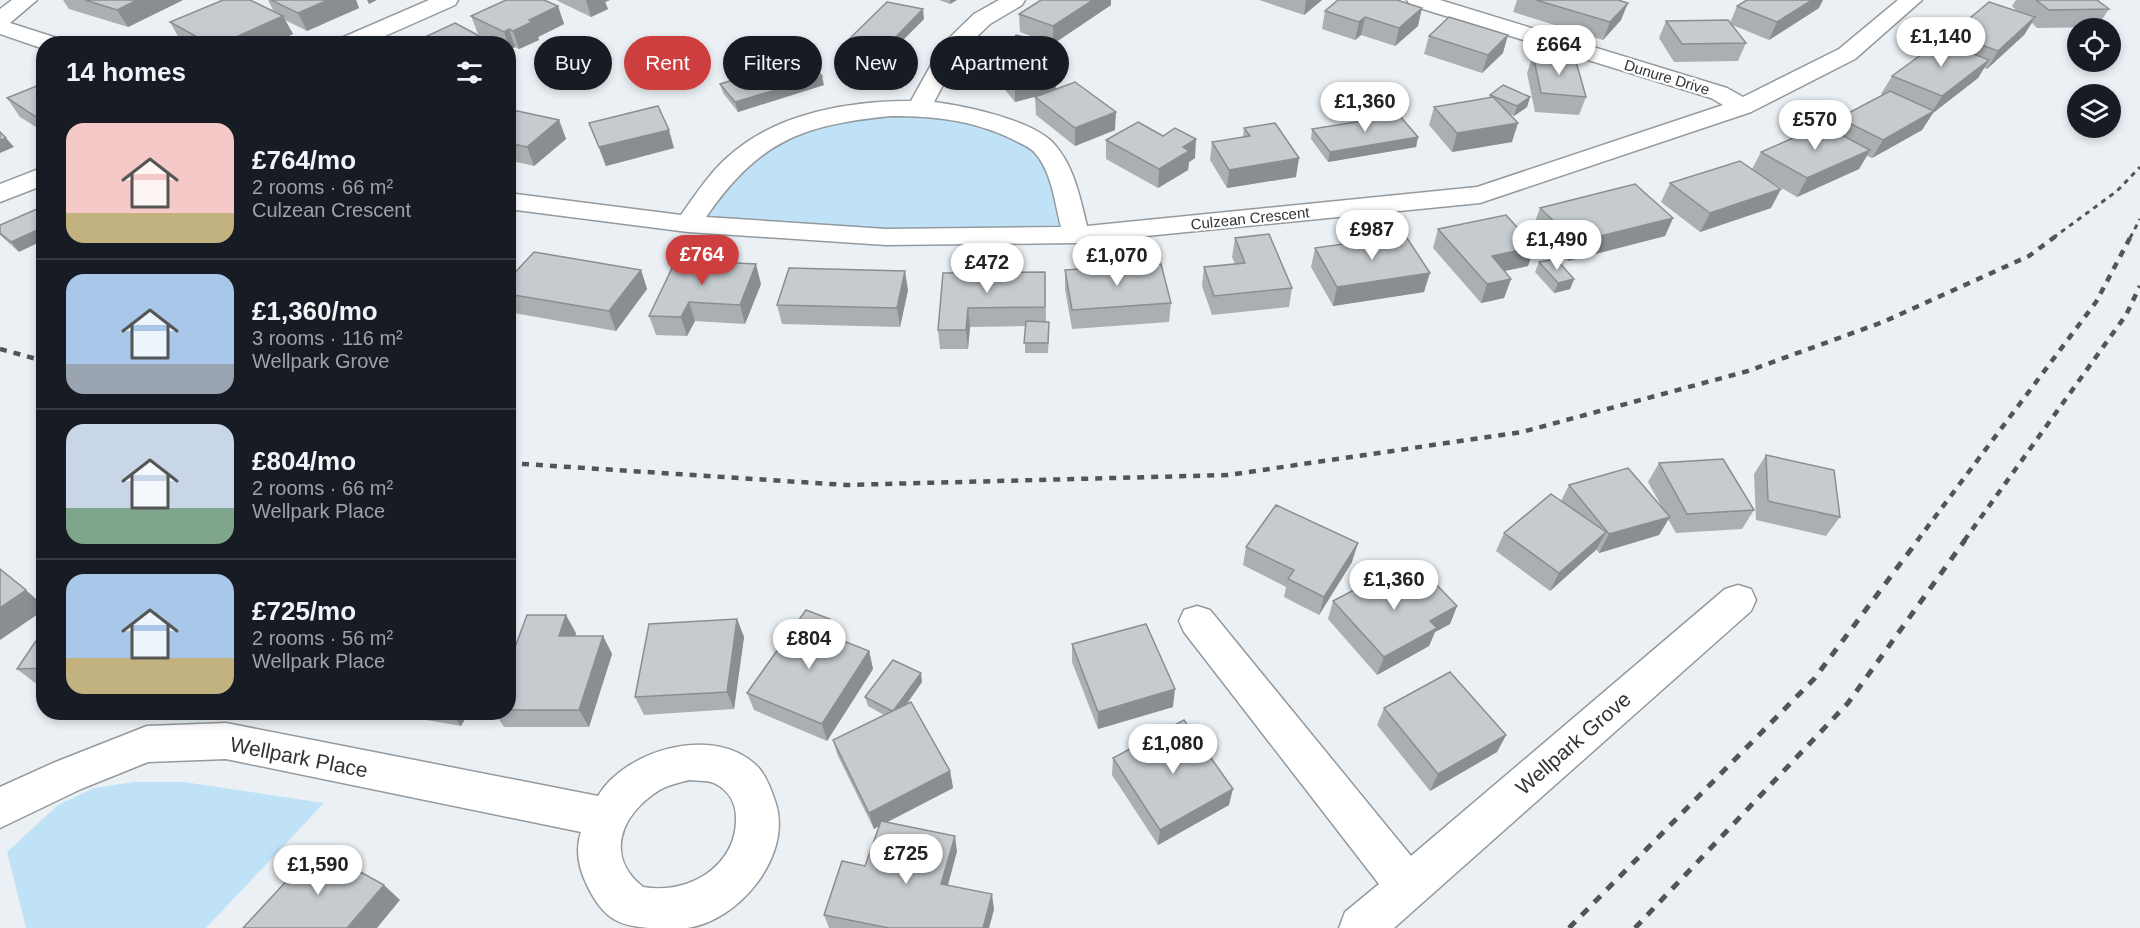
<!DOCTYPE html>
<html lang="en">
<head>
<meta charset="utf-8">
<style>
	:root { --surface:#171b24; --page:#242831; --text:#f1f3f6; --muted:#9ea1a6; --line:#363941; --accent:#cd3e3f }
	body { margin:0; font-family:Arial,sans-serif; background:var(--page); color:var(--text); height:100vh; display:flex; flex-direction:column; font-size:22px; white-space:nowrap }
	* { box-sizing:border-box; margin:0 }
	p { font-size:20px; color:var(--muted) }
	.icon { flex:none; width:33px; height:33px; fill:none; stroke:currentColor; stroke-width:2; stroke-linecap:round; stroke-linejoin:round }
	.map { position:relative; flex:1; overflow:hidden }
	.details { position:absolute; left:36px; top:36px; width:480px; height:684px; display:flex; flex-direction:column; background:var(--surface); border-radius:24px; box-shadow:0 3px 9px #0003 }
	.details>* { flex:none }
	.guide { position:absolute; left:534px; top:36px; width:570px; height:54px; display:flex; gap:12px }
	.controls { position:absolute; left:2067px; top:18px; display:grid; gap:12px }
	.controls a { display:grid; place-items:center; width:54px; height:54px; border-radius:50%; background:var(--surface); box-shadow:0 3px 9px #0003; font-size:30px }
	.price { position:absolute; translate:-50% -51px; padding:0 14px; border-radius:21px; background:#fff; color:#222; font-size:20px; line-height:39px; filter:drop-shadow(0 2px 3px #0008) }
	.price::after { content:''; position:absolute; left:50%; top:36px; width:18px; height:14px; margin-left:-9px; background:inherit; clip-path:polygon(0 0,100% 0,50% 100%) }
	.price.current { background:var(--accent); color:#fff }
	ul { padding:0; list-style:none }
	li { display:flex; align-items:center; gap:18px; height:150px; padding:0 30px }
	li+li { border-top:2px solid var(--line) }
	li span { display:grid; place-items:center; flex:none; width:168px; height:120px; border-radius:18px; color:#555 }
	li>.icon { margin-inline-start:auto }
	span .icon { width:72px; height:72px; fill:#fffc; stroke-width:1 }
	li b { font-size:26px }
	h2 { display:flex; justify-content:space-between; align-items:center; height:72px; padding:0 30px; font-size:26px }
	.chip { padding:0 21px; border-radius:27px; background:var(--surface); box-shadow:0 3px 9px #0003; font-size:21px; line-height:54px }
	.chip.current { background:var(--accent); color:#fff }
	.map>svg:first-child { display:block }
</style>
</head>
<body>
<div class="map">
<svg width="2140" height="928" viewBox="0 0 2140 928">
	<rect width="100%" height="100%" fill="#ebf0f4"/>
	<!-- green -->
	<g fill="#c0e2f7">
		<path d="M961 112 1044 148 1076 235 688 224 729 167 846 113Z"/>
		<path d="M134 782H184L324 803 206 928H26L7 852 58 805 94 788Z"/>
	</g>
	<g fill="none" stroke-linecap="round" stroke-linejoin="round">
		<!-- minor casing -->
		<g stroke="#94999d" stroke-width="3">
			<g id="minor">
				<path d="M12 0H37L10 23 60 39 63 44H44V49L0 34V9Z"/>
				<path d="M999 0H1025L1022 5 990 24 960 53 934 102C965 106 1034 120 1055 145 1074 167 1080 197 1087 226L1477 187 1723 105 1711 98 1410 5 1407 0H1440L1727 88 1743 97 1839 49 1898 0H1922L1855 59 1751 112 1480 203 1076 243 886 245 688 232 508 209V193L681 215C696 194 710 172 730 155 777 113 850 101 911 101L942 45 974 14ZM891 116C935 116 972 120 1012 139 1019 143 1030 147 1035 153 1052 172 1055 204 1061 227L886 229 706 217C759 141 801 125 891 116Z"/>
				<path d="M1738 585 1751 589 1756 600 1751 611 1394 928H1339L1345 912 1379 884 1184 632 1179 621 1184 610 1197 606 1210 610 1411 856 1725 589Z"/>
				<path d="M226 723 598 796C626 749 716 724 758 767 767 777 772 792 776 804 792 856 739 921 687 928 678 928 668 928 659 928 622 928 604 921 587 885 579 869 575 850 581 832L226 759 148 762 81 789 0 828V787L53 763 147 726ZM689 780C698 781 709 780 716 784 729 791 736 803 736 818 737 867 687 895 643 887 604 856 621 815 658 791 667 785 678 783 689 780Z"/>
			</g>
		</g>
		<!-- secondary casing -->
		<g stroke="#94999d" stroke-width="3">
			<g id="secondary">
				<path d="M429 0H458L455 5 367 44H336L339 39Z"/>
				<path d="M44 167V185L0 202V184Z"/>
			</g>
		</g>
		<!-- minor -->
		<use href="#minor" fill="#fff" fill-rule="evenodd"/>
		<!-- secondary -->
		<use href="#secondary" fill="#fff" fill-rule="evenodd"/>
		<!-- rail-far2 -->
		<g stroke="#525557" stroke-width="3" stroke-dasharray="5 5" stroke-linecap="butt">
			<path d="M2053 238 2117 191 2140 167"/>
			<path d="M2130 238 2140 219"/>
		</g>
		<!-- rail-far1 -->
		<g stroke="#525557" stroke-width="4.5" stroke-dasharray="7 7" stroke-linecap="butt">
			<path d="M0 349 44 361"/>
			<path d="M508 463 846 485 1228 475 1522 432 1748 371 1883 322 2029 256 2056 236"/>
			<path d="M1917 541 2096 302 2131 236"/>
			<path d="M1964 541 2126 315 2140 286"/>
		</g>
		<!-- rail -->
		<g stroke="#525557" stroke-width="5" stroke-dasharray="9 9" stroke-linecap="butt">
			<path d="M1569 928 1814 679 1918 540"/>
			<path d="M1635 928 1848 703 1965 540"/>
		</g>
	</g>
	<!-- wall -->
	<g fill="#aaafb2">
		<path d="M63 0H183L128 27 69 9Z"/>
		<path d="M268 0H356L359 8 307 31 285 20 293 34 271 44H187L180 40 170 22 274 12Z"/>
		<path d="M556 0H610L605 2 608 9 591 17Z"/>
		<path d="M939 0H957L950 4Z"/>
		<path d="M1041 0H1111V5L1053 44H1051V52L1044 61 1055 73 1056 89 1115 130 1075 146 1036 115 1035 97 1038 96 1015 102 988 69 987 51 1009 46V44L1047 42 1020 32 1019 14Z"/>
		<path d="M1259 0H1322L1304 15Z"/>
		<path d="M1517 0H1618L1621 20 1603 40 1513 12Z"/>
		<path d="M2016 0H2097L2109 9 2097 27 2037 28 2032 23 2024 35 1987 69 1984 68 1978 78 1933 113 1922 130 1872 158 1867 156 1859 169 1797 197 1770 181 1771 208 1700 232 1661 202 1670 183 1752 169 1761 152 1833 130 1839 118 1883 95 1881 94 1892 76 1946 43 1951 34 2018 12 2012 6Z"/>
		<path d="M558 6 564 24 538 37 539 40 519 49 515 47 510 50 508 49V44H497L478 34 471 16Z"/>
		<path d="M1737 6 1819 8 1769 40 1730 24 1746 43 1738 61 1674 62 1659 38 1666 21 1730 23Z"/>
		<path d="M1325 11 1418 26 1395 46 1361 35 1355 40 1322 29Z"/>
		<path d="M924 19 882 61 845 53 844 44Z"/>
		<path d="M1429 36 1503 53 1482 73 1424 54Z"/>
		<path d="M1533 55 1586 97 1579 115 1535 112 1527 73Z"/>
		<path d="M44 83V132L20 117 7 98Z"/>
		<path d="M720 84 824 85 738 112 723 93Z"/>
		<path d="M1490 95 1530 97 1527 107 1514 116 1508 113 1512 142 1452 152 1429 125 1434 107 1489 98Z"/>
		<path d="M508 109 559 120 566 139 534 166 508 160Z"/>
		<path d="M589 123 674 148 606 166Z"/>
		<path d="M1244 128 1296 177 1227 188 1210 160 1212 142 1243 137Z"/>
		<path d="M1312 129 1418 137 1416 147 1328 162 1311 139Z"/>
		<path d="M1106 140 1195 158 1189 162 1188 170 1158 188 1106 159Z"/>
		<path d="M1540 208 1673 218 1665 236 1568 261 1533 227Z"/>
		<path d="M0 225 19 252 0 235Z"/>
		<path d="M1438 229 1528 266 1504 271 1511 279 1504 298 1481 303 1433 248Z"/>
		<path d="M1235 238 1292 288 1289 307 1212 315 1202 286 1204 267 1235 264 1232 257Z"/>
		<path d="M1315 248 1424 292 1333 306 1311 267Z"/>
		<path d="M676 260 761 284 745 324 695 321 687 336 656 335 649 316Z"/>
		<path d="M1539 262 1574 279 1570 289 1554 293 1535 272Z"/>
		<path d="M641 270 647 289 616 331 508 312V280Z"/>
		<path d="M1065 270 1171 303 1169 322 1072 329 1065 289Z"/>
		<path d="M1045 272 1046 322 1049 332 1048 353H1025V326L970 327 968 349H940L938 330 943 273Z"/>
		<path d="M908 290 900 327 782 324 777 305Z"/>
		<path d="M1766 455 1840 517 1826 536 1756 520 1754 474Z"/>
		<path d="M1659 463 1754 510 1742 529 1676 533 1668 519 1659 535 1599 553 1596 549 1550 591 1496 551 1504 533 1561 501 1569 485 1663 509 1648 482Z"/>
		<path d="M1246 547 1352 562 1319 615 1284 597 1286 587 1243 565Z"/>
		<path d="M1404 591 1457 606 1450 624 1435 632 1429 646 1377 675 1328 619 1333 601Z"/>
		<path d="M737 619 744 637 734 709 644 715 635 697Z"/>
		<path d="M830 619 834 637 869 651 873 669 827 741 754 710 747 693Z"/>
		<path d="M44 629V686H39L17 669Z"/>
		<path d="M576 633 575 636H603L612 654 589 727H504L494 712H508V666Z"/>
		<path d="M1072 644 1173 707 1098 729 1072 662Z"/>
		<path d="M922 682 907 704 950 771 953 788 887 822 957 851 948 885 994 909 989 928H829L824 915 865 866 879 826 874 829 838 756 833 740 884 715 868 706 865 697Z"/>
		<path d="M1384 708 1506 735 1497 752 1430 791 1377 725Z"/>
		<path d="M381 712H469L461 726Z"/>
		<path d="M1113 758 1229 805 1158 845 1112 775Z"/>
	</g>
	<!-- shaded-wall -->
	<g fill="#8b8e91">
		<path d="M137 0H183L128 27 117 10Z"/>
		<path d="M328 0H356L359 8 307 31 298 13Z"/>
		<path d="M367 0H377L369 4Z"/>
		<path d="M586 0H610L605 2 608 9 591 17Z"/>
		<path d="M950 0H957L950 4Z"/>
		<path d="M1093 0H1111V5L1053 44V26Z"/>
		<path d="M1306 0H1322L1304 15Z"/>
		<path d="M1812 0H1823L1819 8 1769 40 1777 22Z"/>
		<path d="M1628 3 1621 20 1603 40 1610 22Z"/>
		<path d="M558 6 564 24 538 37 539 40 519 49 513 31 529 20Z"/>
		<path d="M1422 8 1418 26 1395 46 1399 28Z"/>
		<path d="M923 9 924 19 882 61 881 52Z"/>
		<path d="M283 16 293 34 271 44H220Z"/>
		<path d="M1365 17 1361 35 1355 40 1359 22Z"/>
		<path d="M2035 17 2024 35 1987 69 1998 51Z"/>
		<path d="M509 29 515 47 510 50 504 32Z"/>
		<path d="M1508 35 1503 53 1482 73 1488 55Z"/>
		<path d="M487 40 488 44H479Z"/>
		<path d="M1051 43V52L1044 61V51Z"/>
		<path d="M1989 60 1978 78 1933 113 1922 130 1872 158 1883 140 1932 112 1942 96Z"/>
		<path d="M1055 73 1056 91 1015 102V83Z"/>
		<path d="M822 76 824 85 738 112 735 102Z"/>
		<path d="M1530 97 1527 107 1514 116 1517 106Z"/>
		<path d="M1116 112 1115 130 1075 146V128Z"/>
		<path d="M44 114V128L36 117Z"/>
		<path d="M559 120 566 139 534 166 527 147Z"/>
		<path d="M1518 123 1512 142 1452 152 1457 133Z"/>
		<path d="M669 130 674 148 606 166 599 147Z"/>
		<path d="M1418 137 1416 147 1328 162 1330 152Z"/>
		<path d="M6 138 14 147 0 153V140Z"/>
		<path d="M1196 139 1195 158 1189 162 1188 170 1158 188 1159 169 1183 147Z"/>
		<path d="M1870 150 1859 169 1797 197 1807 178Z"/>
		<path d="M1299 158 1296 177 1227 188 1229 170Z"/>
		<path d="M1781 189 1771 208 1700 232 1710 213Z"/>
		<path d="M1673 218 1665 236 1568 261 1576 242Z"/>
		<path d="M44 227V240L19 252 11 242Z"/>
		<path d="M1535 247 1528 266 1485 275 1492 256Z"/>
		<path d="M508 256 513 267 508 271Z"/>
		<path d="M756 264 761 284 745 324 740 305Z"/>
		<path d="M641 270 647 289 616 331 609 311Z"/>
		<path d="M905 271 908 290 900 327 897 308Z"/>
		<path d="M1430 273 1424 292 1333 306 1337 287Z"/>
		<path d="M1511 279 1504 298 1481 303 1487 284Z"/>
		<path d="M1574 279 1570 289 1554 293 1558 283Z"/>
		<path d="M689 302 695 321 687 336 681 317Z"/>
		<path d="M968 308 970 327 968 349 966 330Z"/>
		<path d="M1670 517 1659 535 1599 553 1609 534Z"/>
		<path d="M1606 532 1596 550 1550 591 1559 573Z"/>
		<path d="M1358 543 1352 562 1319 615 1324 597Z"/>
		<path d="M26 590 44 606V610L0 640V608Z"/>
		<path d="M1457 606 1450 624 1435 632 1429 646 1377 675 1384 657 1430 621Z"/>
		<path d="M566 615 576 633 569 654 559 636Z"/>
		<path d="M737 619 744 637 734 709 727 692Z"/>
		<path d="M830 619 835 637 826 650 821 632Z"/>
		<path d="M603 636 612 654 589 727 579 710Z"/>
		<path d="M869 651 873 669 827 741 822 724Z"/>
		<path d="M921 673 922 682 895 720 893 711Z"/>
		<path d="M1175 689 1173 707 1098 729V712Z"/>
		<path d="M451 712H469L461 726Z"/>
		<path d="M1506 735 1497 752 1430 791 1438 774Z"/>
		<path d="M950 771 953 788 874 829 869 813Z"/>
		<path d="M1233 789 1229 805 1158 845 1160 830Z"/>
		<path d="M955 836 957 851 944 899 941 884Z"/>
		<path d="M384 885 400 900 377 928H347Z"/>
		<path d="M992 894 994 909 989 928H983Z"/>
	</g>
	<!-- building -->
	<g fill="#c6cbcf" stroke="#8b8e91" stroke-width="1.5">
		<path d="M85 0H137L117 10Z"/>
		<path d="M223 0H250L283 16 220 44H210L170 22Z"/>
		<path d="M271 0H328L298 13Z"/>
		<path d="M506 0H544L558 6 529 20 532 22 513 31 509 29 504 32 471 16Z"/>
		<path d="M1041 0H1093L1053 26 1019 14Z"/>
		<path d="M1338 0H1397L1422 8 1399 28 1365 17 1359 22 1325 11Z"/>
		<path d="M1536 0H1618L1628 3 1610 22Z"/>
		<path d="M1747 0H1812L1777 22 1737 6Z"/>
		<path d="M2036 0H2097L2109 9 2049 10Z"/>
		<path d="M887 2 923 9 881 52 844 44Z"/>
		<path d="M1989 2 2035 17 1998 51 1951 34Z"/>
		<path d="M1449 17 1508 35 1488 55 1429 36Z"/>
		<path d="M1728 20 1746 43 1682 44 1666 21Z"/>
		<path d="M455 23 487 40 479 44H410Z"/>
		<path d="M1016 35 1051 43 1044 51 1033 49 1026 41 1013 45 1009 44Z"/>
		<path d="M1026 41 1055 73 1015 83 987 51Z"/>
		<path d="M1940 41 1989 60 1942 96 1892 76Z"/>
		<path d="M1533 55 1575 58 1586 97 1541 93Z"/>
		<path d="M806 58 822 76 735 102 720 84Z"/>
		<path d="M1075 82 1116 112 1075 128 1035 97Z"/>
		<path d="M44 83V114L36 117 7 98Z"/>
		<path d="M1503 85 1530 97 1517 106 1490 95Z"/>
		<path d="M1890 91 1934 111 1883 140 1839 118Z"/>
		<path d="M1493 97 1518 123 1457 133 1434 107Z"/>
		<path d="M658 106 669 130 599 147 589 123Z"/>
		<path d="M508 109 559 120 527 147 508 143Z"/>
		<path d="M1399 115 1418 137 1330 152 1312 129Z"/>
		<path d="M1138 122 1163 136 1175 128 1196 139 1183 147 1189 151 1159 169 1106 140Z"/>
		<path d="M1275 123 1299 158 1229 170 1212 142 1250 136 1244 128Z"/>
		<path d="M1823 125 1870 150 1807 178 1761 152Z"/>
		<path d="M0 132 6 138 0 140Z"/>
		<path d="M1740 161 1781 189 1710 213 1670 183Z"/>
		<path d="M1635 184 1673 218 1576 242 1540 208Z"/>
		<path d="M44 206V227L11 242 0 233V225Z"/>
		<path d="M1506 215 1535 247 1492 256 1511 279 1487 284 1438 229Z"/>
		<path d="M1269 234 1292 288 1214 296 1204 267 1245 263 1235 238Z"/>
		<path d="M1405 235 1430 273 1337 287 1315 248Z"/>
		<path d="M534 252 641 270 609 311 508 294V280Z"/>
		<path d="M1556 259 1574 279 1558 283 1539 262Z"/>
		<path d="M676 260 756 264 740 305 689 302 681 317 649 316Z"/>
		<path d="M1161 264 1171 303 1072 310 1065 270Z"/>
		<path d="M789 268 905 271 897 308 777 305Z"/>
		<path d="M1045 272V307L968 308 966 330H938L943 273Z"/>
		<path d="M1026 321 1049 322 1048 343H1024Z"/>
		<path d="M1766 455 1834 470 1840 517 1768 501Z"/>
		<path d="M1723 459 1754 510 1687 514 1659 463Z"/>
		<path d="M1628 468 1670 517 1609 534 1569 485Z"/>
		<path d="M1551 494 1606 532 1559 573 1504 533Z"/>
		<path d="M1276 505 1358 543 1324 597 1288 579 1294 570 1246 547Z"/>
		<path d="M0 569 26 590 0 608Z"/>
		<path d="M1386 573 1404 591 1429 577 1457 606 1430 621 1437 628 1384 657 1333 601Z"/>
		<path d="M806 610 830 619 821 632 869 651 822 724 747 693Z"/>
		<path d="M527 615H566L559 636H603L579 710H508V666Z"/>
		<path d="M737 619 727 692 635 697 649 624Z"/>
		<path d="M1146 624 1175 689 1098 712 1072 644Z"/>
		<path d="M44 629V668L17 669Z"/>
		<path d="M893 660 921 673 894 710 892 711 865 697Z"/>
		<path d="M1450 672 1506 735 1438 774 1384 708Z"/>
		<path d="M911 702 950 771 869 813 833 740Z"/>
		<path d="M1184 720 1233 789 1160 830 1113 758Z"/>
		<path d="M881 821 955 836 941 884 992 894 983 928H889L824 915 842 861 865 866Z"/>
		<path d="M317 848 384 885 347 928H243Z"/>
	</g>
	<g text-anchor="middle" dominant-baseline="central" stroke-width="4.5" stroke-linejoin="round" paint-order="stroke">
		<!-- far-street labels -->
		<g font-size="15" fill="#323436" stroke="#fff">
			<text transform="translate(1667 77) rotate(17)">Dunure Drive</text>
			<text transform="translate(1250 218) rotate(-6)">Culzean Crescent</text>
		</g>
		<!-- near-street labels -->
		<g font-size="21" fill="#323436" stroke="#fff">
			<text transform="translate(1573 743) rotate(-41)">Wellpark Grove</text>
			<text transform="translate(299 757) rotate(11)">Wellpark Place</text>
		</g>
	</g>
</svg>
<div class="controls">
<a><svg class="icon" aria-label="locate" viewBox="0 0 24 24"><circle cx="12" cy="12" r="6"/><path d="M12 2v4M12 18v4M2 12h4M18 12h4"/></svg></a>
<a><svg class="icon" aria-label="layers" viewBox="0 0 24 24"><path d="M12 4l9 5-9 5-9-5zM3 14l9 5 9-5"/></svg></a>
</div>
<b class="price" style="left:1941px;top:68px">£1,140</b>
<b class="price" style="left:1559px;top:76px">£664</b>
<b class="price" style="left:1365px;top:133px">£1,360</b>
<b class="price" style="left:1815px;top:151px">£570</b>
<b class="price" style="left:1372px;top:261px">£987</b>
<b class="price" style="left:1557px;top:271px">£1,490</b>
<b class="price current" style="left:702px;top:286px">£764</b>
<b class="price" style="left:1117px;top:287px">£1,070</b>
<b class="price" style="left:987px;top:294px">£472</b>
<b class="price" style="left:1394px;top:611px">£1,360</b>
<b class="price" style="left:809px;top:670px">£804</b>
<b class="price" style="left:1173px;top:775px">£1,080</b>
<b class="price" style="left:906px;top:885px">£725</b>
<b class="price" style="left:318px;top:896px">£1,590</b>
<div class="guide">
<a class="chip">Buy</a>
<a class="chip current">Rent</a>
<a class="chip">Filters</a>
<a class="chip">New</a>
<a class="chip">Apartment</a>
</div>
<section class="details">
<h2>14 homes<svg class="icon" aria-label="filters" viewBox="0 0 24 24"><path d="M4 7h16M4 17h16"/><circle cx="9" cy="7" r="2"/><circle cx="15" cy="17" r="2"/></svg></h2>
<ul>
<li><span style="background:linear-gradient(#f6c9c9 75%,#c2b280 0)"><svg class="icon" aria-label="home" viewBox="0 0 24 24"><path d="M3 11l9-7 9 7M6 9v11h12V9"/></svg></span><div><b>£764/mo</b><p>2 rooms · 66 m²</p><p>Culzean Crescent</p></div></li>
<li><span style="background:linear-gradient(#a9c7e8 75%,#9aa5b1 0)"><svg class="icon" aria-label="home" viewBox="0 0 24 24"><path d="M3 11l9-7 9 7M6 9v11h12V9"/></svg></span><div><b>£1,360/mo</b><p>3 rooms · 116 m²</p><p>Wellpark Grove</p></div></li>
<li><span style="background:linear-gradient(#c9d6e8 70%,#7fa58c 0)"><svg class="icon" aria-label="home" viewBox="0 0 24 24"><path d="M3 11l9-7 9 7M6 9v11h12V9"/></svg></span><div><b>£804/mo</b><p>2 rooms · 66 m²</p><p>Wellpark Place</p></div></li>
<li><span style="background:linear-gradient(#a9c7e8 70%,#c2b280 0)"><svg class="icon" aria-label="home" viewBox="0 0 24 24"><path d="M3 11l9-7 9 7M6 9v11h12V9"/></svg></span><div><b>£725/mo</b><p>2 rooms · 56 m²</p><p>Wellpark Place</p></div></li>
</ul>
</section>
</div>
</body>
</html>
